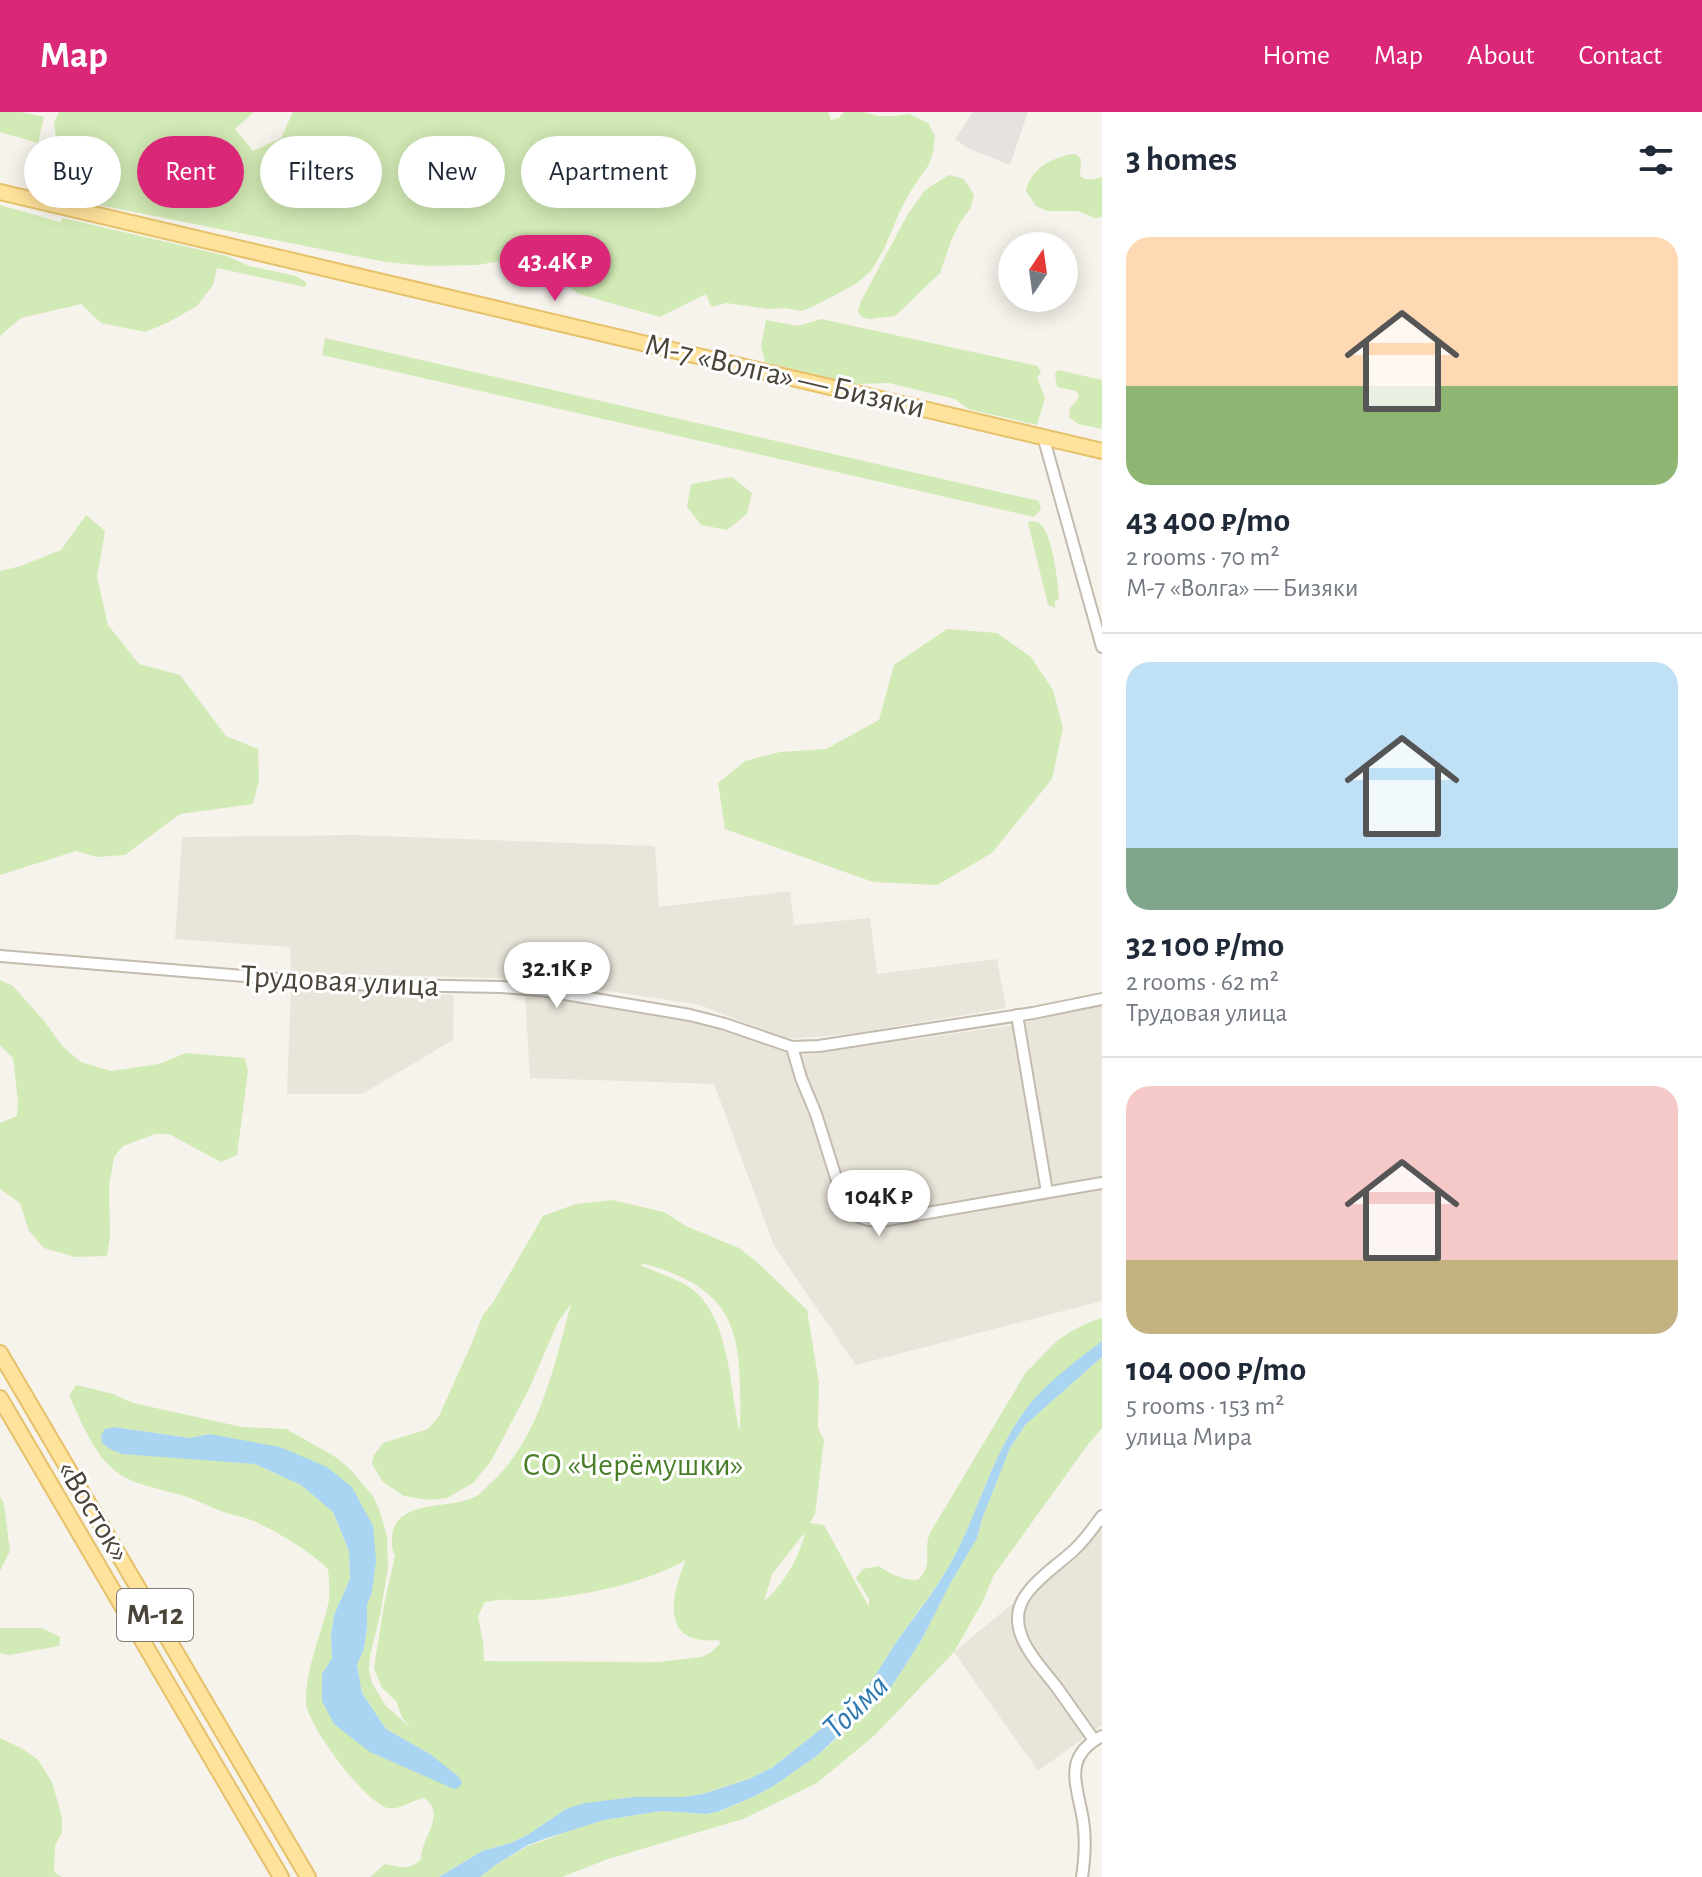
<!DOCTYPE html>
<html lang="en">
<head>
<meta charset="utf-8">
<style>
	:root { --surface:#fff; --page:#f2f2f3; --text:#1f2937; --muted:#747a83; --line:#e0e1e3; --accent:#db2777 }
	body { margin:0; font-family:"Alegreya Sans",sans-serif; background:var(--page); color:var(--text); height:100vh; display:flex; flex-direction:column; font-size:30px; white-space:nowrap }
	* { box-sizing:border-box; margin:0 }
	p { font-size:26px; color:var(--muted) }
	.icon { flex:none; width:44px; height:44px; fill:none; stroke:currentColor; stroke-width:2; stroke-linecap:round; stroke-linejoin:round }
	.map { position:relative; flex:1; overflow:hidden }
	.side { display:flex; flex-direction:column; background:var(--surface); width:600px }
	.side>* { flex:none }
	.guide { position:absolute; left:24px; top:24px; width:760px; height:72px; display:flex; gap:16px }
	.needle { width:52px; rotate:13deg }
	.tools { position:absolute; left:998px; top:120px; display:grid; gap:16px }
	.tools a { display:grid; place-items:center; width:80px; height:80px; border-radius:50%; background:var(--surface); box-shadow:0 4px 20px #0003; font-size:40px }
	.price { position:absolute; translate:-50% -68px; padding:0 18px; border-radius:28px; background:#fff; color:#222; font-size:26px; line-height:52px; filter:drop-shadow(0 2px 4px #0008) }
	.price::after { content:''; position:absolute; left:50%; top:48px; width:24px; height:18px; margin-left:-12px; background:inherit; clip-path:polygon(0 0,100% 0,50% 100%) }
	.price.current { background:var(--accent); color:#fff }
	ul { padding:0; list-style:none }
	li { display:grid; align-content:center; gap:16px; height:424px; padding:0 24px }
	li+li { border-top:2px solid var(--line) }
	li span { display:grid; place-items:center; height:248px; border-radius:24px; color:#555 }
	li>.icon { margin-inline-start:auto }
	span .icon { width:144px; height:144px; fill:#fffc; stroke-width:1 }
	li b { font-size:34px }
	h2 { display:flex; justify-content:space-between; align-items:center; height:96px; padding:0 24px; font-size:34px }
	.chip { padding:0 28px; border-radius:36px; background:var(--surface); box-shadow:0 4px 20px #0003; font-size:28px; line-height:72px }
	.chip.current { background:var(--accent); color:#fff }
	header { display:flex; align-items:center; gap:48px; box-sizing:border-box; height:112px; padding:0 40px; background:var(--accent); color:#fff }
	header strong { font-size:38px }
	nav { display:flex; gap:44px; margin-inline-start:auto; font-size:28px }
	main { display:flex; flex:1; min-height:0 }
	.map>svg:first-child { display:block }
</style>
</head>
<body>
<header>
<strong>Map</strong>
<nav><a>Home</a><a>Map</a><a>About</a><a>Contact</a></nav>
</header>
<main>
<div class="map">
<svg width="1102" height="1765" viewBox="0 0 1102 1765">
	<rect width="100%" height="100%" fill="#f6f3ec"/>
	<!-- residential -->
	<g fill="#eae5da">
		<path d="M354 723 655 734 659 795 790 779 794 813 870 806 877 862 997 847 1006 896 850 922 786 927 700 893 596 877 498 866 291 861 290 835 175 827 182 725Z"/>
		<path d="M291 876 454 883 453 928 362 982H287Z"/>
		<path d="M525 883 581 887 726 917 805 943 1007 914 1102 892V1189L856 1253 774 1134 714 972 530 966Z"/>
		<path d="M1102 1406V1613L1038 1659 954 1540 1042 1467Z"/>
	</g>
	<!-- industrial -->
	<path fill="#e6e2dd" d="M973 0H1028L1010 53 968 36 955 27Z"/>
	<!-- green -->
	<g fill="#d2eab5" fill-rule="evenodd">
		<path d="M0 0H21L44 5 38 31 0 20Z"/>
		<path d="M59 0H254L235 17 253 39 281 26 293 0H828L831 8 839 6 844 0H864L878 4H895L909 2 928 11 935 24 933 41 928 54 910 80 900 99 884 137 871 159 856 172 812 195 801 199 785 196 769 197 726 191 711 195 706 182 660 205 579 182 543 156 525 151 508 148 477 153 427 154 386 150 94 92V81L59 50 54 10Z"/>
		<path d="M1073 42 1077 43 1081 47 1080 64C1087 70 1094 67 1102 65V105L1095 106 1078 99H1047L1036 94 1026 79C1031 56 1051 46 1073 42Z"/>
		<path d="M949 63 964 67 974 83 970 97 959 112 951 129 940 161 895 204 870 207 861 205 858 199 861 189 908 102 925 78Z"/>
		<path d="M0 93 60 110 63 106 227 144 249 154 296 164 307 171 305 175 217 156 213 173 197 194 167 211 145 220 101 211 81 192 21 206 0 224Z"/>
		<path d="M821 207 1038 254 1041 261 1037 265 1045 286 1037 313 968 297 955 287 889 271 854 272 765 250 761 235 766 208 798 214Z"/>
		<path d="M325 226 1039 389 1041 397 1034 405 322 243Z"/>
		<path d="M1058 258 1102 268V317L1078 312 1069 305 1070 296 1077 288 1079 283 1076 279 1057 275 1055 262Z"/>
		<path d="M732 365 752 381 747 402 727 418 701 413 687 395 691 372Z"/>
		<path d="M86 403 105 419 97 465 108 513 139 552 180 563 226 624 258 637 259 668 253 692 180 702 125 743 97 745 76 739 0 763V459L21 454 61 438Z"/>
		<path d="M1030 409C1036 410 1037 409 1042 414 1053 427 1058 470 1059 487L1055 489V496L1048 493 1028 411Z"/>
		<path d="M947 517 997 521 1031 545 1053 578 1063 616 1052 667 992 741 937 773 873 770 725 717 718 671 745 649 780 640 826 637 879 608 894 553Z"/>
		<path d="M0 868 13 874 44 909 63 935 81 950 111 959 159 952 186 941 245 946 248 959 237 1043 221 1050 169 1022H155L123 1034 114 1045 109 1074 110 1124 107 1144 75 1145 44 1136 29 1119 20 1091 0 1077V1011L17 1004 18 990 13 946 0 933Z"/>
		<path d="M612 1088 664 1100 688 1115 739 1136 757 1150 807 1198 819 1271 818 1316 824 1328 815 1402 810 1411 824 1413 869 1495V1487L856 1466 863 1457 879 1454C889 1462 906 1469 918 1468 935 1451 922 1440 930 1421L1026 1260C1036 1251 1045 1240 1055 1231 1067 1220 1086 1211 1102 1206V1229C1074 1252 1042 1274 1021 1304 991 1347 979 1397 955 1443 939 1474 916 1501 897 1529 883 1550 872 1572 855 1590L773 1655 749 1667 703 1682 683 1685H657L566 1697 529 1722 511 1731 482 1739 439 1765H370L385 1752C398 1755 410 1759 421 1747 420 1727 448 1702 424 1686 412 1688 401 1698 388 1696 366 1692 307 1613 306 1591 305 1556 322 1522 329 1488 330 1478 329 1467 328 1457 307 1437 278 1420 251 1408 241 1404 231 1403 221 1399 208 1394 195 1387 181 1383 160 1377 129 1372 113 1357 92 1339 81 1308 69 1284L76 1273 113 1282 133 1291 242 1315 286 1317 334 1344 349 1356 373 1384 379 1397 387 1424 388 1456 380 1503 370 1544 369 1559 372 1571 386 1594 410 1615 402 1605 396 1589 382 1576 374 1556 384 1493 395 1444C392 1438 392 1434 392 1426 393 1385 454 1399 478 1383 483 1380 487 1374 492 1370 540 1325 554 1254 571 1192L558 1210 529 1277 491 1349 473 1371 447 1386 429 1388 404 1384 383 1370 372 1352 374 1343 383 1331 428 1317 439 1304 471 1233 483 1203 494 1189 543 1104 576 1092ZM644 1152C745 1178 741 1232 740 1320 729 1276 731 1200 686 1173 672 1165 655 1160 640 1153ZM114 1315 190 1326 209 1322 352 1375 372 1480 367 1493V1515L364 1537 357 1553 362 1581 386 1617 430 1642 334 1612 323 1589 322 1562 332 1546 331 1523 334 1503 350 1467 349 1439 333 1400 301 1373 255 1352 192 1346ZM805 1420C801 1443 782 1475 764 1489L772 1462ZM686 1448C670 1485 660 1534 719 1528L720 1532 710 1541 701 1545 659 1550 484 1549 483 1530 478 1504 485 1490C506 1485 526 1490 547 1487 595 1481 644 1471 686 1448Z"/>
		<path d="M1102 1245V1316L1089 1331 994 1463 982 1491 954 1540 875 1623 817 1671 743 1707 608 1747 562 1765H480L494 1754 528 1734 586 1713 604 1708 662 1699 706 1702 718 1700 753 1685 772 1675 818 1643 881 1587 892 1574 922 1527 950 1472 977 1426 982 1407 1010 1336 1025 1313Z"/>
		<path d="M0 1384 4 1392 10 1439 0 1459Z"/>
		<path d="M0 1516H42L60 1525 59 1534 9 1543 0 1541Z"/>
		<path d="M0 1626 23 1637 38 1648 52 1670 62 1705V1720L55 1734 54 1760 62 1765H0Z"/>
	</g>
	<!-- water -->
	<g fill="#a9d4f2">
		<path d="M1102 1229V1245L1025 1313 1010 1336 982 1407 977 1426 950 1472 922 1527 892 1574 870 1597 843 1619 818 1643 772 1675 753 1685 717 1700 706 1702 662 1699 604 1708 547 1726 528 1733 494 1754 480 1765H439L482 1739 511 1731 529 1722 566 1697 585 1691 634 1685H683L703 1682 749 1667 773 1655 855 1590C872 1572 883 1550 897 1529 917 1501 939 1474 955 1443 979 1397 991 1347 1021 1304 1041 1274 1074 1251 1102 1229Z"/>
		<path d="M114 1315 190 1326 209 1322 280 1335 327 1355 352 1375 373 1414 376 1449 372 1480 367 1493V1515L364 1537 357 1553 362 1581 386 1617 430 1642 458 1664 462 1670 460 1675 454 1677 370 1640 334 1612 322 1589V1562L332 1546 331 1523 334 1503 350 1467 349 1439 333 1400 301 1373 255 1352 122 1342 110 1337 102 1331 101 1323 105 1317Z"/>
	</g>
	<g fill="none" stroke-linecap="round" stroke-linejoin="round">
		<!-- minor casing -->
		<g stroke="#c2bbae" stroke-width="14">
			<g id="minor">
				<path d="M1043 324 1102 535"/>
				<path d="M0 844 340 872 501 875 541 878 690 903 725 912 792 935 819 934 1033 901 1102 887"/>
				<path d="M1017 903 1047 1080"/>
				<path d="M792 935 801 966 816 1002 844 1091C852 1105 866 1109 881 1109L1102 1071"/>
				<path d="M1094 1628C1082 1611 1070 1594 1058 1577 1037 1549 1000 1515 1028 1480 1041 1463 1059 1452 1074 1438 1085 1428 1093 1416 1102 1404"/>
				<path d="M1082 1765C1085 1745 1086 1727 1083 1708 1077 1672 1062 1645 1102 1624"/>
			</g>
		</g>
		<!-- major casing -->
		<g stroke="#e6c16a" stroke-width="18">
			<g id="major">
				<path d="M0 80 1102 339"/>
				<path d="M0 1241 308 1765"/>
				<path d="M0 1286 281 1765"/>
			</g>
		</g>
		<!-- minor -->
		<use href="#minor" stroke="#fff" stroke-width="10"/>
		<!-- major -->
		<use href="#major" stroke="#ffe39c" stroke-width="14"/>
	</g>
	<g text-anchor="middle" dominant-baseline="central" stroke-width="6" stroke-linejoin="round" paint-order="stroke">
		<!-- shield labels -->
		<rect fill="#fff" stroke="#817c74" stroke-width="2" x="117" y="1477" width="76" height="52" rx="6"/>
		<g font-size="30" font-weight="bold" fill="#4b4439">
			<text x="155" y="1503">М-12</text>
		</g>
		<!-- street labels -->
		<g font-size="32" fill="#4b4439" stroke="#fff">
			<text transform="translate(785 264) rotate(13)">М-7 «Волга» — Бизяки</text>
			<text transform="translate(340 869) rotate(3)">Трудовая улица</text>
			<text transform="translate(94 1399) rotate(59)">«Восток»</text>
		</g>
		<!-- park labels -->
		<g font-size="32" fill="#4a7f2a" stroke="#fff">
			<text x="633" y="1353">СО «Черёмушки»</text>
		</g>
		<!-- water labels -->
		<g font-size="34" font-style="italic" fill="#2e7ab2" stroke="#fff">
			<text transform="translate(856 1595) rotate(-44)">Тойма</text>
		</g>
	</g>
</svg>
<div class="tools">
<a><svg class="needle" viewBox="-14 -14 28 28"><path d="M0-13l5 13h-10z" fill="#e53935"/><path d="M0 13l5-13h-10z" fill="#747a83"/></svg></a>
</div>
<b class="price current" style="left:555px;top:191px">43.4K ₽</b>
<b class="price" style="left:557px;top:898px">32.1K ₽</b>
<b class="price" style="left:879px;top:1126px">104K ₽</b>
<div class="guide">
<a class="chip">Buy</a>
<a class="chip current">Rent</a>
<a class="chip">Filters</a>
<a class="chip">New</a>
<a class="chip">Apartment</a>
</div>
</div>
<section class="side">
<h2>3 homes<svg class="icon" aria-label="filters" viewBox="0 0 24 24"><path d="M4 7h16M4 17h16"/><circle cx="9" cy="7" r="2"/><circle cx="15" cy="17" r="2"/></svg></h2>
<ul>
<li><span style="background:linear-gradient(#ffd9b3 60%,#8fb573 0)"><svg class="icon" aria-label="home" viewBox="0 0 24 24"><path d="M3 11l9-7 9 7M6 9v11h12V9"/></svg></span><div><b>43 400 ₽/mo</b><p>2 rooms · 70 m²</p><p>М-7 «Волга» — Бизяки</p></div></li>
<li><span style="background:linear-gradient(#bfe0f5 75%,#7fa58c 0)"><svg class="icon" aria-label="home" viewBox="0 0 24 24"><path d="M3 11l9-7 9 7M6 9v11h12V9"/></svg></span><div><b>32 100 ₽/mo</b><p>2 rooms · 62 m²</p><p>Трудовая улица</p></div></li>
<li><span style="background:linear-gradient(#f6c9c9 70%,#c2b280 0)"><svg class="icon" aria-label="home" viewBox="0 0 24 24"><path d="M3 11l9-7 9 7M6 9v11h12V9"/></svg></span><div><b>104 000 ₽/mo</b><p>5 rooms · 153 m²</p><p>улица Мира</p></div></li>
</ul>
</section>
</main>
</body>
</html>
